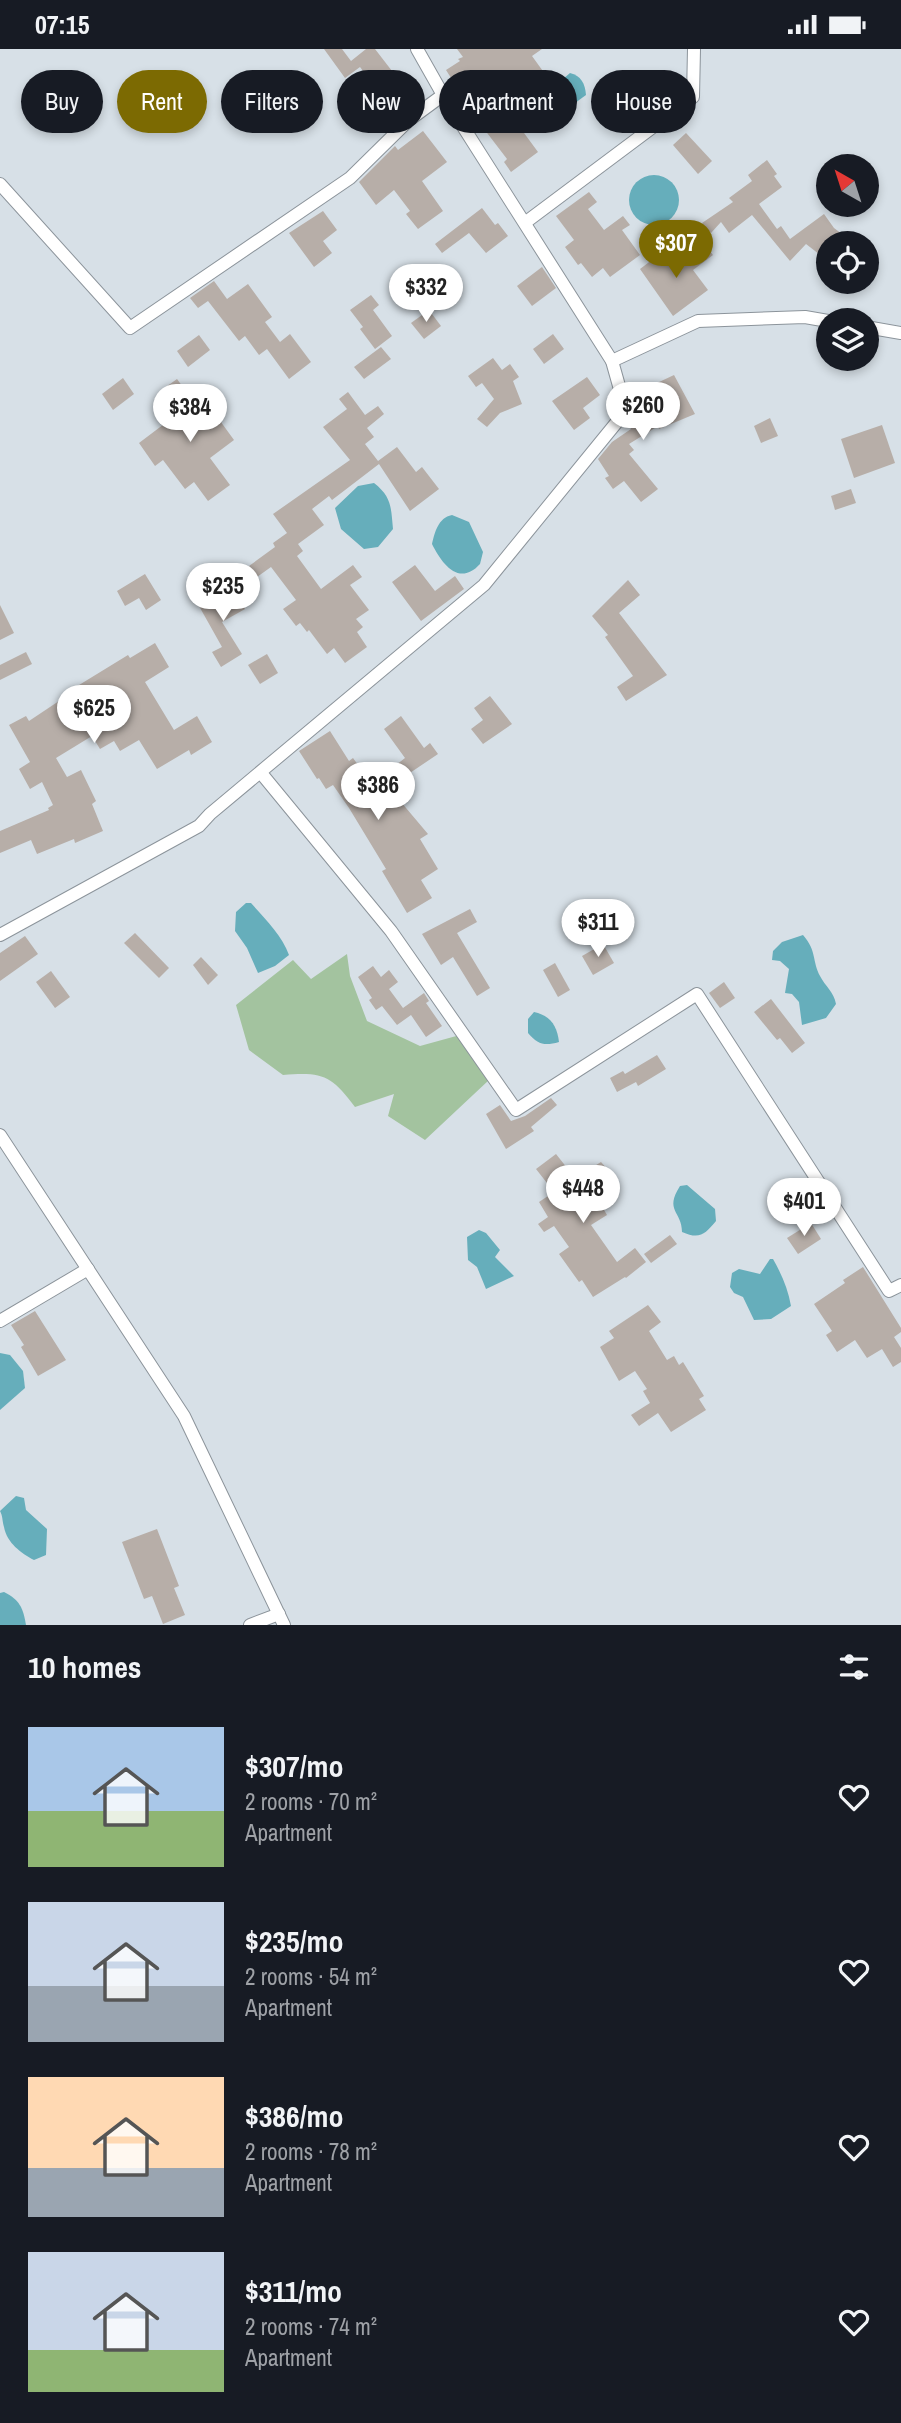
<!DOCTYPE html>
<html lang="en">
<head>
<meta charset="utf-8">
<style>
	:root { --surface:#171b24; --page:#242831; --text:#f1f3f6; --muted:#9ea1a6; --accent:#7c6a02 }
	body { margin:0; font-family:"Archivo Narrow",sans-serif; background:var(--page); color:var(--text); height:100vh; display:flex; flex-direction:column; font-size:26px; white-space:nowrap }
	* { box-sizing:border-box; margin:0 }
	p { font-size:23px; color:var(--muted) }
	.icon { flex:none; width:38px; height:38px; fill:none; stroke:currentColor; stroke-width:2; stroke-linecap:round; stroke-linejoin:round }
	.map { position:relative; height:1576px; overflow:hidden }
	.sheet { display:flex; flex-direction:column; background:var(--surface); flex:1 }
	.sheet>* { flex:none }
	.guide { position:absolute; left:21px; top:21px; width:859px; height:63px; display:flex; gap:14px }
	.needle { width:46px; rotate:321deg }
	.fabs { position:absolute; left:816px; top:105px; display:grid; gap:14px }
	.fabs a { display:grid; place-items:center; width:63px; height:63px; border-radius:50%; background:var(--surface); box-shadow:0 4px 10px #0003; font-size:35px }
	.price { position:absolute; translate:-50% -60px; padding:0 16px; border-radius:24px; background:#fff; color:#222; font-size:23px; line-height:46px; filter:drop-shadow(0 2px 4px #0008) }
	.price::after { content:''; position:absolute; left:50%; top:42px; width:21px; height:16px; margin-left:-10px; background:inherit; clip-path:polygon(0 0,100% 0,50% 100%) }
	.price.on { background:var(--accent); color:#fff }
	ul { padding:0; list-style:none }
	li { display:flex; align-items:center; gap:21px; height:175px; padding:0 28px }
	li span { display:grid; place-items:center; flex:none; width:196px; height:140px; border-radius:0px; color:#555 }
	li>.icon { margin-inline-start:auto }
	span .icon { width:84px; height:84px; fill:#fffc; stroke-width:1 }
	li b { font-size:30px }
	h2 { display:flex; justify-content:space-between; align-items:center; height:84px; padding:0 28px; font-size:30px }
	.chip { padding:0 24px; border-radius:32px; background:var(--surface); box-shadow:0 4px 10px #0003; font-size:24px; line-height:63px }
	.chip.on { background:var(--accent); color:#fff }
	.status { display:flex; justify-content:space-between; align-items:center; height:49px; padding:0 35px; background:var(--surface); direction:ltr }
	.status svg { height:19px; fill:currentColor }
	.map>svg:first-child { display:block }
</style>
</head>
<body>
<div class="status"><b>07:15</b><svg viewBox="0 0 49 12"><path d="M0 12V9h3v3zM5 12V6h3v6zM10 12V3h3v9zM15 12V0h3v12zM26 1h20v11H26zM47 4h2v5h-2z"/></svg></div>
<div class="map">
<svg width="901" height="1576" viewBox="0 0 901 1576">
	<rect width="100%" height="100%" fill="#d7e0e7"/>
	<!-- green -->
	<path fill="#a3c39f" d="M347 905 350 927 367 972 420 997 460 986 489 1031 425 1091 388 1067 394 1045 355 1058C331 1026 323 1023 283 1026L249 1001 236 956 293 911 311 930Z"/>
	<!-- water -->
	<g fill="#66aebb">
		<path d="M570 24C581 27 585 34 586 46L575 54 562 56 555 45V37Z"/>
		<circle cx="654" cy="151" r="25"/>
		<path d="M374 434C392 448 391 459 393 480L378 498 364 500 341 480 335 459 358 437Z"/>
		<path d="M452 466 469 473 483 503 480 515C459 538 442 515 432 495 435 483 438 469 452 466Z"/>
		<path d="M246 854H251C265 870 282 886 289 906L275 917 258 924 247 899 235 882 236 863Z"/>
		<path d="M803 886C817 902 812 912 820 927 825 937 834 943 836 955L826 969 802 976 799 953 792 945 785 944 789 920 780 912 772 911 773 902 782 893Z"/>
		<path d="M534 963C551 967 557 977 559 993 545 997 538 996 528 984V970Z"/>
		<path d="M687 1136 715 1160 716 1172C705 1185 700 1191 682 1183 682 1162 664 1162 680 1137Z"/>
		<path d="M479 1181 486 1184 500 1201 495 1208 514 1227 486 1240 477 1218 468 1211 467 1188Z"/>
		<path d="M770 1210H773C782 1226 788 1240 791 1257L771 1270 754 1271 743 1248 734 1244 730 1238 732 1224 739 1220 760 1225Z"/>
		<path d="M0 1304 10 1306 23 1322 25 1339 0 1361Z"/>
		<path d="M16 1447 24 1449 26 1461 47 1480 46 1506 34 1511C21 1504 7 1494 4 1478 2 1471 3 1468 0 1462Z"/>
		<path d="M4 1543C20 1551 23 1559 26 1576H0V1544Z"/>
	</g>
	<!-- building -->
	<g fill="#b7aea8">
		<path d="M324 0H342L351 12 366 0H375L392 22 373 35 360 18 345 29Z"/>
		<path d="M457 0H542L532 7 545 25 515 47 501 28 484 41 499 65 526 45 533 54 513 69 538 103 511 123 504 113 507 110 481 76 446 21 460 12 458 10 463 8Z"/>
		<path d="M388 43 396 53 375 69 367 58Z"/>
		<path d="M654 49 662 60 648 71 640 61Z"/>
		<path d="M423 82 447 113 422 132 443 162 418 180 406 165 410 162 394 141 376 156 359 133 395 97 398 101Z"/>
		<path d="M686 84 712 112 698 125 673 96Z"/>
		<path d="M767 111 777 125 774 127 782 138 759 155 777 180 781 177 790 190 824 165 834 179 854 194H828V212L806 195 790 212 752 166 729 184 721 173 711 184 702 174 733 153 729 149 752 132 748 126Z"/>
		<path d="M589 143 597 153 588 160 604 181 623 167 630 176 622 181 640 206 610 228 603 219 592 228 581 214 578 216 565 198 574 191 556 167Z"/>
		<path d="M482 159 495 176 498 174 508 187 486 204 469 184 442 204 435 195Z"/>
		<path d="M323 162 337 181 323 192 332 204 314 218 289 184Z"/>
		<path d="M706 197 713 206 693 221 708 241 673 267 640 220 665 201 678 218Z"/>
		<path d="M542 218 556 239 532 257 517 237Z"/>
		<path d="M447 219 461 239 450 247 436 227Z"/>
		<path d="M214 232 227 250 248 235 272 268 265 273 280 293 290 285 311 313 289 330 267 300 259 306 245 287 239 292 208 252 198 259 190 249Z"/>
		<path d="M371 246 379 256 373 261 392 287 375 300 360 280 363 278 350 261Z"/>
		<path d="M429 261 441 277 424 290 411 274Z"/>
		<path d="M553 285 564 300 544 315 533 300Z"/>
		<path d="M199 286 210 301 188 318 177 302Z"/>
		<path d="M381 298 391 310 364 330 354 318Z"/>
		<path d="M493 309 502 321 510 315 519 328 513 332 522 355 500 364 487 378 477 370 494 350 482 334 476 338 468 327Z"/>
		<path d="M674 326 695 365 659 380 658 377 629 395 634 401 629 405 658 440 641 453 624 432 613 440 605 429 609 427 598 410 612 393 631 380 630 378 670 361 657 334Z"/>
		<path d="M587 328 600 346 583 359 590 369 574 381 552 352Z"/>
		<path d="M123 329 134 345 113 361 102 345Z"/>
		<path d="M177 330 202 364 210 358 234 391 210 409 230 436 208 452 194 433 185 440 163 411 155 417 139 394 180 363 163 340Z"/>
		<path d="M348 343 365 366 378 357 384 365 367 379 374 388 365 395 378 412 397 398 416 423 422 418 439 440 410 462 379 415 332 451 329 447 312 460 324 476 298 495 303 502 297 507 321 540 353 516 362 528 350 536 369 561 356 570 363 578 357 583 367 598 345 614 334 599 327 605 309 581 307 583 300 574 296 577 283 560 296 551 271 518 257 528 249 517 275 498 273 494 287 484 273 465 350 411 323 378 347 360 339 350Z"/>
		<path d="M770 369 778 387 761 394 754 377Z"/>
		<path d="M882 376 895 414 854 429 841 390Z"/>
		<path d="M851 440 856 454 835 461 831 447Z"/>
		<path d="M415 516 435 542 455 527 464 540 421 572 392 533Z"/>
		<path d="M145 525 161 551 146 561 139 549 125 557 117 542Z"/>
		<path d="M628 531 640 546 619 564 667 626 626 652 617 638 633 627 605 588 608 586 592 567Z"/>
		<path d="M231 538 245 560 222 573 242 605 221 618 212 603 222 598 199 557Z"/>
		<path d="M0 556 14 584 0 591Z"/>
		<path d="M155 594 169 618 145 633 174 681 197 667 212 693 191 706 189 701 157 720 139 691 120 702 114 692 100 700 92 687 56 709 67 728 81 721 96 752 92 755 103 782 75 794 74 790 37 805 31 791 0 804V782L49 761 48 759 53 756 42 733 30 740 19 720 30 713 9 676 26 667 29 672 68 646 66 644 128 606 130 609Z"/>
		<path d="M26 603 32 615 0 631V616Z"/>
		<path d="M267 605 278 624 260 635 248 616Z"/>
		<path d="M490 647 512 675 483 695 471 680 483 671 474 659Z"/>
		<path d="M401 667 424 699 430 694 438 705 395 734 387 723 405 709 384 680Z"/>
		<path d="M330 682 349 712 353 709 367 728 356 736 370 757 390 740 428 785 420 790 438 820 421 831 432 849 407 864 382 822 386 820 349 759 333 736 326 740 319 729 317 730 299 702Z"/>
		<path d="M470 860 477 873 457 884 490 939 477 947 453 908 441 916 422 885Z"/>
		<path d="M135 884 169 919 159 929 124 894Z"/>
		<path d="M25 887 38 905 0 932V904Z"/>
		<path d="M603 895 614 914 593 926 582 907Z"/>
		<path d="M201 908 218 926 208 936 193 916Z"/>
		<path d="M555 914 570 941 558 948 543 921Z"/>
		<path d="M373 917 381 928 389 921 398 933 389 940 403 959 424 944 429 952 426 954 442 977 426 988 411 966 397 976 382 957 376 961 369 951 372 949 358 928Z"/>
		<path d="M51 922 70 948 55 959 36 933Z"/>
		<path d="M724 933 735 949 720 959 709 944Z"/>
		<path d="M771 950 805 994 792 1004 780 989 777 991 754 963Z"/>
		<path d="M657 1006 666 1020 638 1037 636 1033 617 1043 610 1029 623 1022 625 1025Z"/>
		<path d="M551 1049 557 1056 531 1078 534 1082 506 1100 486 1065 500 1056 511 1072 525 1067Z"/>
		<path d="M556 1105 575 1129 601 1113 614 1128 602 1138 606 1143 597 1149 607 1166 591 1176 617 1213 635 1199 646 1213 626 1229 625 1228 593 1248 582 1231 579 1233 559 1205 569 1198 554 1177 544 1183 538 1175 548 1168 539 1153 554 1143 536 1120Z"/>
		<path d="M811 1174 821 1190 798 1205 787 1189Z"/>
		<path d="M670 1186 677 1195 651 1214 644 1205Z"/>
		<path d="M863 1218 901 1279V1283L894 1288 901 1299V1313L893 1318 882 1300 867 1309 855 1291 837 1303 826 1286 832 1282 814 1255 845 1234 843 1231Z"/>
		<path d="M648 1256 661 1273 649 1282 667 1311 674 1307 679 1316 683 1313 704 1347 699 1350 706 1361 671 1383 658 1364 639 1377 631 1366 650 1354 643 1342 647 1340 635 1322 619 1332 600 1298 614 1289 609 1282Z"/>
		<path d="M35 1262 66 1311 38 1327 21 1298 24 1296 11 1276Z"/>
		<path d="M157 1480 179 1537 174 1539 185 1566 163 1575 152 1547 144 1550 122 1493Z"/>
	</g>
	<g fill="none" stroke-linecap="round" stroke-linejoin="round">
		<!-- street casing -->
		<g stroke="#8c949b" stroke-width="14">
			<g id="street">
				<path d="M0 135 130 279 350 129 409 71 443 46"/>
				<path d="M526 173 693 48 694 0"/>
				<path d="M866 278 901 284"/>
				<path d="M612 312 698 272 805 268 828 272"/>
				<path d="M261 724 391 882 516 1061 697 945 889 1242 901 1236"/>
				<path d="M0 886 199 777 210 765 484 536 621 368V344L612 312 443 46 417 0"/>
				<path d="M0 1086 184 1367 284 1576"/>
				<path d="M0 1272 88 1220"/>
				<path d="M250 1576 279 1565"/>
			</g>
		</g>
		<!-- street -->
		<use href="#street" stroke="#fff" stroke-width="12"/>
	</g>
</svg>
<div class="fabs">
<a><svg class="needle" viewBox="-14 -14 28 28"><path d="M0-13l5 13h-10z" fill="#e53935"/><path d="M0 13l5-13h-10z" fill="#9ea1a6"/></svg></a>
<a><svg class="icon" aria-label="locate" viewBox="0 0 24 24"><circle cx="12" cy="12" r="6"/><path d="M12 2v4M12 18v4M2 12h4M18 12h4"/></svg></a>
<a><svg class="icon" aria-label="layers" viewBox="0 0 24 24"><path d="M12 4l9 5-9 5-9-5zM3 14l9 5 9-5"/></svg></a>
</div>
<b class="price on" style="left:676px;top:231px">$307</b>
<b class="price" style="left:426px;top:275px">$332</b>
<b class="price" style="left:643px;top:393px">$260</b>
<b class="price" style="left:190px;top:395px">$384</b>
<b class="price" style="left:223px;top:574px">$235</b>
<b class="price" style="left:94px;top:696px">$625</b>
<b class="price" style="left:378px;top:773px">$386</b>
<b class="price" style="left:598px;top:910px">$311</b>
<b class="price" style="left:583px;top:1176px">$448</b>
<b class="price" style="left:804px;top:1189px">$401</b>
<div class="guide">
<a class="chip">Buy</a>
<a class="chip on">Rent</a>
<a class="chip">Filters</a>
<a class="chip">New</a>
<a class="chip">Apartment</a>
<a class="chip">House</a>
</div>
</div>
<section class="sheet">
<h2>10 homes<svg class="icon" aria-label="filters" viewBox="0 0 24 24"><path d="M4 7h16M4 17h16"/><circle cx="9" cy="7" r="2"/><circle cx="15" cy="17" r="2"/></svg></h2>
<ul>
<li><span style="background:linear-gradient(#a9c7e8 60%,#8fb573 0)"><svg class="icon" aria-label="home" viewBox="0 0 24 24"><path d="M3 11l9-7 9 7M6 9v11h12V9"/></svg></span><div><b>$307/mo</b><p>2 rooms · 70 m²</p><p>Apartment</p></div><svg class="icon" aria-label="heart" viewBox="0 0 24 24"><path d="M12 20l-8-8c-3-5 5-10 8-4 3-6 11-1 8 4z"/></svg></li>
<li><span style="background:linear-gradient(#c9d6e8 60%,#9aa5b1 0)"><svg class="icon" aria-label="home" viewBox="0 0 24 24"><path d="M3 11l9-7 9 7M6 9v11h12V9"/></svg></span><div><b>$235/mo</b><p>2 rooms · 54 m²</p><p>Apartment</p></div><svg class="icon" aria-label="heart" viewBox="0 0 24 24"><path d="M12 20l-8-8c-3-5 5-10 8-4 3-6 11-1 8 4z"/></svg></li>
<li><span style="background:linear-gradient(#ffd9b3 65%,#9aa5b1 0)"><svg class="icon" aria-label="home" viewBox="0 0 24 24"><path d="M3 11l9-7 9 7M6 9v11h12V9"/></svg></span><div><b>$386/mo</b><p>2 rooms · 78 m²</p><p>Apartment</p></div><svg class="icon" aria-label="heart" viewBox="0 0 24 24"><path d="M12 20l-8-8c-3-5 5-10 8-4 3-6 11-1 8 4z"/></svg></li>
<li><span style="background:linear-gradient(#c9d6e8 70%,#8fb573 0)"><svg class="icon" aria-label="home" viewBox="0 0 24 24"><path d="M3 11l9-7 9 7M6 9v11h12V9"/></svg></span><div><b>$311/mo</b><p>2 rooms · 74 m²</p><p>Apartment</p></div><svg class="icon" aria-label="heart" viewBox="0 0 24 24"><path d="M12 20l-8-8c-3-5 5-10 8-4 3-6 11-1 8 4z"/></svg></li>
</ul>
</section>
</body>
</html>
